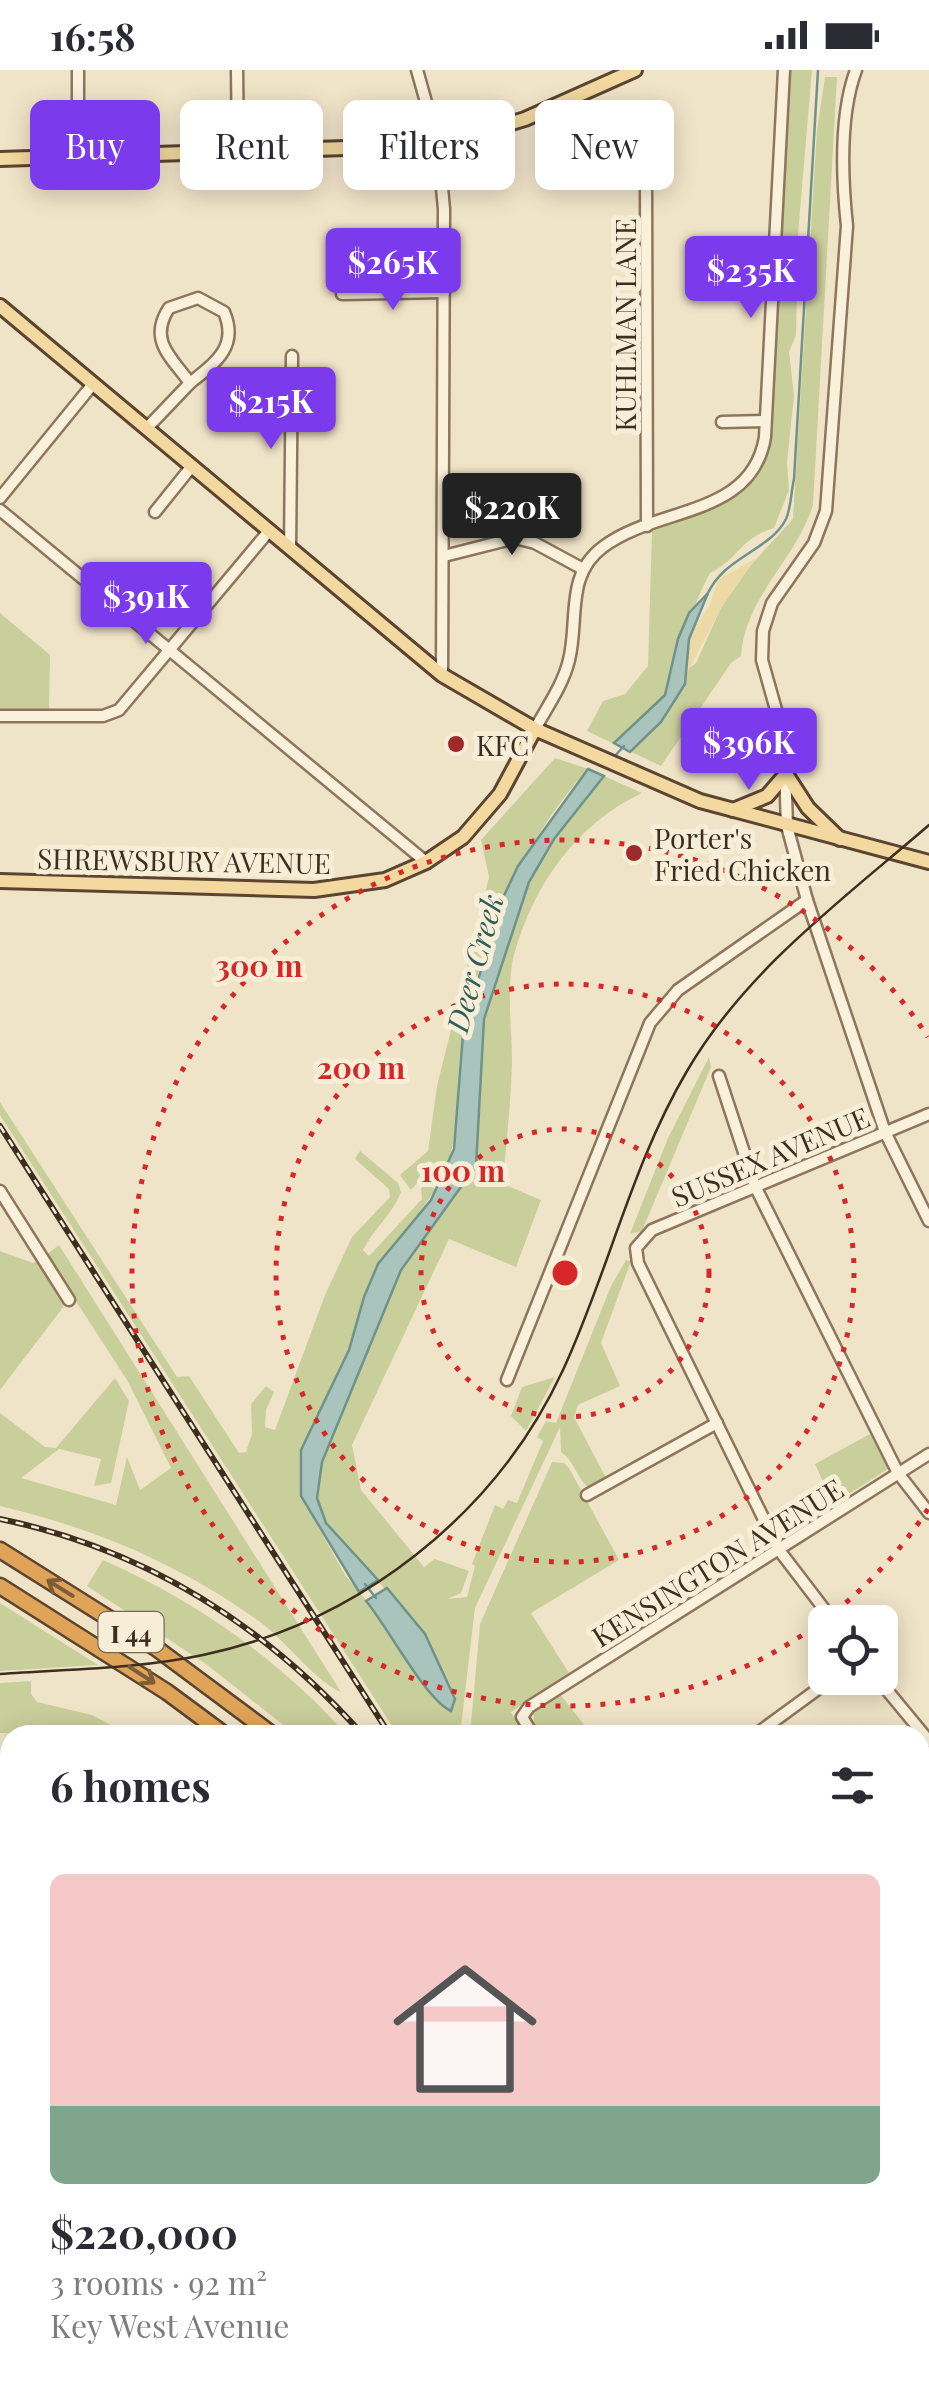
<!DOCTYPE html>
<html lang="en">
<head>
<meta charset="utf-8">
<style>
	:root { --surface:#fff; --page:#f2f2f3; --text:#2b2b33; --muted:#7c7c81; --accent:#7c3aed }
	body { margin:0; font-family:"Playfair Display",serif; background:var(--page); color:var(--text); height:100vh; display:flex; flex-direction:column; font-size:38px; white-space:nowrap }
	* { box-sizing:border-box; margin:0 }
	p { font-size:32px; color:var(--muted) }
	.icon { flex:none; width:55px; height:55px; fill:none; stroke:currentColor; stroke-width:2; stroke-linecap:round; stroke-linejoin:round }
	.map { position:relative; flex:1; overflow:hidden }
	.panel { position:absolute; left:0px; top:1655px; width:930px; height:672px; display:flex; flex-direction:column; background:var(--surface); border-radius:30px 30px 0 0; box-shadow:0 5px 25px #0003 }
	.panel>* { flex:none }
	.guide { position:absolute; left:30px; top:30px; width:870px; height:90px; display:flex; gap:20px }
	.tools { position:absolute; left:808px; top:1535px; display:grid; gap:20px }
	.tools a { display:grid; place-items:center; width:90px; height:90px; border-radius:15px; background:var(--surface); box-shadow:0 5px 25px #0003; font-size:50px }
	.price { position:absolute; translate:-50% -85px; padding:0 22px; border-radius:10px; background:var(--accent); color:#fff; font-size:32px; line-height:65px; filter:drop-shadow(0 2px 5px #0008) }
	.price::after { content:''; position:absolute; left:50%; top:60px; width:30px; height:22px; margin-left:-15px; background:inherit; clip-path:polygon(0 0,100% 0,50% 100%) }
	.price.selected { background:#222; color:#fff }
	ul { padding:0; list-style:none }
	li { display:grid; align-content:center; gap:20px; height:530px; padding:0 50px }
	li span { display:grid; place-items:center; height:310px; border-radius:15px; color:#555 }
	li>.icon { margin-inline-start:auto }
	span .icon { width:180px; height:180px; fill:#fffc; stroke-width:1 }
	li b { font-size:42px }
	h2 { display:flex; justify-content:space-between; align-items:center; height:120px; padding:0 50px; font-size:42px }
	.pill { padding:0 35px; border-radius:15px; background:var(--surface); box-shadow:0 5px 25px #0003; font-size:35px; line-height:90px }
	.pill.selected { background:var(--accent); color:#fff }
	.status { display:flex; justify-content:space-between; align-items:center; height:70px; padding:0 50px; background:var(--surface); direction:ltr }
	.status svg { height:28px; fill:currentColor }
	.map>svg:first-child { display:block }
</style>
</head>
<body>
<div class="status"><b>16:58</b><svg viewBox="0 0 49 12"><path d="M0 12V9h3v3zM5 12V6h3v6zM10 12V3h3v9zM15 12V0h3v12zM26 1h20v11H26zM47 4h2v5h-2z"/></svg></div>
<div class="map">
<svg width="929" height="2326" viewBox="0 0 929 2326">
	<rect width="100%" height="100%" fill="#f0e4c8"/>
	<!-- green -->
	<g fill="#c9cf9b">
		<path d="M789 0H812L798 164 796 265 789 282 794 325 787 393 789 420 774 458C737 470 740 489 710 503 692 537 681 572 671 611L696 593 721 538 749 497 793 449 817 60 825 7H837L813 435C796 490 745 527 741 586L731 593 661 696 587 661 603 631 625 624 648 596 652 461C706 439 751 435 770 374Z"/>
		<path d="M0 543 50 585 49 640 0 639Z"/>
		<path d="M555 688 588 699C522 771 481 871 463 967 454 1013 463 1059 444 1103L423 1106 411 1120 400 1105 428 1081 437 1016 489 807 481 770Z"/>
		<path d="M604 706 642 723C576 754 533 816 514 885 506 917 512 959 512 992 511 1033 506 1074 503 1114L541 1130 516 1197 449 1169 352 1375 361 1420 424 1497 435 1489 469 1501 461 1523 447 1529 467 1527 475 1496 472 1494 495 1435 503 1439 508 1430 517 1433 543 1371 537 1367 546 1351 556 1353 611 1216 626 1190 631 1191 601 1273 620 1316 578 1335 574 1347 606 1408 589 1418C576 1407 575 1392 561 1382L560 1357 475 1538 460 1665H398L0 1045V1032L177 1307 189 1306 239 1383 246 1382 252 1364 251 1334 266 1316 274 1322 266 1340 265 1357 275 1360 325 1225 352 1167 390 1127 389 1119 355 1089 360 1081 398 1113 401 1122C392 1145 374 1158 363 1180L369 1186 422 1129 421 1118 428 1112 435 1120 405 1164 378 1194 364 1227 349 1280 301 1380V1426L345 1505 394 1564 441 1636 452 1622 425 1564 326 1453 317 1428 322 1392 401 1200 476 1096 484 949 529 811 554 769Z"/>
		<path d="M709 987 711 997 642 1161 630 1164 668 1068Z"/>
		<path d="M59 1175 341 1622C317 1613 284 1569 260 1552 180 1494 96 1459 0 1436V1343L45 1377 56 1378 115 1308 129 1331 111 1413 94 1416 101 1389 59 1379 21 1408 116 1435 127 1387 140 1420 171 1398 127 1310 46 1185Z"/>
		<path d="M0 1181 33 1193 40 1189 64 1236 0 1320Z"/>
		<path d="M555 1307 526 1361 511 1346 522 1317Z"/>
		<path d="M870 1364 888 1399 833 1434 815 1394Z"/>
		<path d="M552 1392 564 1393 569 1398 619 1490 531 1543 569 1603 511 1642 524 1665H503L486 1655V1665H470L480 1554Z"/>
		<path d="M103 1490C195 1530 280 1590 347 1665H296L206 1594 87 1516Z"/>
		<path d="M0 1533 98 1595 0 1601Z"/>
		<path d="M31 1611V1624L37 1632 92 1645 129 1665 0 1663V1613Z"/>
		<path d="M560 1624 592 1665 536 1663 533 1643Z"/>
	</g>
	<!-- sand -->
	<path fill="#ecd9a5" d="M756 488 721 538 686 605 689 568 709 536 719 509Z"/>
	<!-- water -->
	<g fill="#a9c4bc" stroke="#6f938a" stroke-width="2.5">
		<path d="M708 523 689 569 685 614 661 652 630 682 614 673 665 625 678 569 689 543Z"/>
		<path d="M588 699 604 706 554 769 529 812 484 949 476 1096 401 1200 322 1392 317 1428 326 1453 378 1510 359 1522 301 1426V1380L349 1280 364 1227 378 1194 431 1130 454 1079 463 964 499 836 518 796Z"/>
		<path d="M387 1518 425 1564 455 1629 451 1641C425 1629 388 1557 366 1531Z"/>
	</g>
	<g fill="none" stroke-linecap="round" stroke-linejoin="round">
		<!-- stream -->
		<g stroke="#6f938a" stroke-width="2.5">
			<path d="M707 525C724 486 770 481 786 449 791 438 791 422 794 409L818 0"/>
			<path d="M613 688 624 676"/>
			<path d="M365 1514 376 1528"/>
		</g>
		<!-- river -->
		<path stroke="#a9c4bc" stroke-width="18" d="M920 2068 929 2074"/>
		<!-- minor casing -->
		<g stroke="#8d765c" stroke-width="15">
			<g id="minor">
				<path d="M78 0V86"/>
				<path d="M237 0 238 80"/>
				<path d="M417 0 438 75 444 139 442 605"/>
				<path d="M856 0C839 46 842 109 847 156L826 441 814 473 772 533 763 561 762 590 784 668 787 756 807 830 885 1062 929 1151"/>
				<path d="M641 54 646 111 647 456"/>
				<path d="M342 224 444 222"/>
				<path d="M198 228 224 242C239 277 215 293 190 313 171 287 148 270 169 238Z"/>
				<path d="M722 352 765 351"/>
				<path d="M147 358 190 313"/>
				<path d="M0 428 93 314"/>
				<path d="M0 440 426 792"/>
				<path d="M155 442 192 396"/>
				<path d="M290 479 292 286"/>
				<path d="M444 486 515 468 535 473 583 499"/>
				<path d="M0 646H103L119 640 269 461"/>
				<path d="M535 659C547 637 563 615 569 590 579 550 565 505 603 477 657 436 752 448 765 367L784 0"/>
				<path d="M719 1006 755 1116 898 1403 929 1443"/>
				<path d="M0 1121 69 1230"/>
				<path d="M507 1310 650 953 678 920 807 830"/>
				<path d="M587 1425 717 1353"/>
				<path d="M834 1552 779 1480 638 1193 636 1178 652 1160 929 1044"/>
				<path d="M877 1608 929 1671"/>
				<path d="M533 1665 522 1647 529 1637 929 1384"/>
				<path d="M755 1665 833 1608"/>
				<path d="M920 1716 929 1708"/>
				<path d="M920 1912 929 1903"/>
				<path d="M123 2318V2326"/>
				<path d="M284 2318V2326"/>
				<path d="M441 2318V2326"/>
				<path d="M609 2318V2326"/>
				<path d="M690 2318 700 2326"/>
			</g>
		</g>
		<!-- major casing -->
		<g stroke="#5b4430" stroke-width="18">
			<g id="major">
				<path d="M0 89 438 75 525 49 635 0"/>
				<path d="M0 236 442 605 535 659 700 731 929 792"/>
				<path d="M733 740 767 726 786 704 808 738 840 769"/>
				<path d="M0 811 314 820 385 810 426 792 463 767 500 724 535 659"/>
				<path d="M920 2012 929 2017"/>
				<path d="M920 2026 929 2032"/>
				<path d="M0 2098 10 2097"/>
				<path d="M0 2115 10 2114"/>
			</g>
		</g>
		<!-- highway casing -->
		<g stroke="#5b4430" stroke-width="19">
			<g id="highway">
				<path d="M0 1480 156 1578 273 1665"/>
				<path d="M0 1516 167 1622 225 1665"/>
				<path d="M751 2318 760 2326"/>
				<path d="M795 2318 804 2326"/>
			</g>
		</g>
		<!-- minor -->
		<use href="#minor" stroke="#faf1dc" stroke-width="10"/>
		<!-- major -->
		<use href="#major" stroke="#f3d9a0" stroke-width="12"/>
		<!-- highway -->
		<use href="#highway" stroke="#e0a458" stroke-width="14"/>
		<!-- tram -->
		<path stroke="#3d2e20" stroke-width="2.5" d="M0 1604C67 1599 137 1599 203 1585 359 1552 496 1445 563 1300 608 1203 632 1094 687 1001 746 900 842 830 929 755"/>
		<!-- rail casing -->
		<g stroke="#3d2e20" stroke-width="6">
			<g id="rail">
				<path d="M0 1056 390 1665"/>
				<path d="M0 1449C145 1479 265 1555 363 1665"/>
				<path d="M910 2318 924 2326"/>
			</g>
		</g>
		<!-- rail -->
		<use href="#rail" stroke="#f7eed8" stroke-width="2.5" stroke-dasharray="8" stroke-linecap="butt"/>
	</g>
	<!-- one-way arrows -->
	<defs><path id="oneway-shaft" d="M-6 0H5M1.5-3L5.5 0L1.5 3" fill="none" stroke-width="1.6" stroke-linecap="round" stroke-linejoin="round" transform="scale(2.5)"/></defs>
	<g stroke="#7e5d36">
		<use href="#oneway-shaft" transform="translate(60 1518) rotate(-148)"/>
		<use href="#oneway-shaft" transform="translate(142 1605) rotate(33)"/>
	</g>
	<!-- distance rings -->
	<g fill="none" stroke="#d62828" stroke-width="5" stroke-dasharray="5 10">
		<circle cx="565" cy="1203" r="144"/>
		<circle cx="565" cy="1203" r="289"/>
		<path d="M928 1439A433 433 0 1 1 928 967"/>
	</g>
	<!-- markers -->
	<g fill="#9e2a2b" stroke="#f7eed8" stroke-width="4">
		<circle cx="456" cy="674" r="10"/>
		<circle cx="634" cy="783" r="10"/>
	</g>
	<g text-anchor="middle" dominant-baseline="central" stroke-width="10" stroke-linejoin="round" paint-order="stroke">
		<!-- shield labels -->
		<rect fill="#f7eed8" stroke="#756857" stroke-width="2.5" x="98.5" y="1542" width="65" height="40" rx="8"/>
		<g font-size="25" font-weight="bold" fill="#3d2e20">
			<text x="131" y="1562">I 44</text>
		</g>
		<!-- street labels -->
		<g font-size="28" fill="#3d2e20" stroke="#f7eed8">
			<text transform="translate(624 255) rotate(-90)">KUHLMAN LANE</text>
			<text transform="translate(184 790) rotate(1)">SHREWSBURY AVENUE</text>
			<text transform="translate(770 1086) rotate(-23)">SUSSEX AVENUE</text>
			<text transform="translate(717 1492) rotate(-32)">KENSINGTON AVENUE</text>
		</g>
		<!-- poi labels -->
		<g font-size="28" fill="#3d2e20" stroke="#f7eed8" text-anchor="start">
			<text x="476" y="674">KFC</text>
			<text x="654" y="767">Porter's<tspan x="654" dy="32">Fried Chicken</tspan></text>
		</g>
		<!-- water labels -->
		<g font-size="30" font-style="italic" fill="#2f5d5a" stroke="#f7eed8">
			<text transform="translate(474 893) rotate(-75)">Deer Creek</text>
		</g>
	</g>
	<circle cx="565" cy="1203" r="15" fill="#d62828" stroke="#f7eed8" stroke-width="5"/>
	<g font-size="30" text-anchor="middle" font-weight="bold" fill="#d62828" stroke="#f7eed8" stroke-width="10" stroke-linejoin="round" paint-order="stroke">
		<text x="259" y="907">300 m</text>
		<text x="361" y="1009">200 m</text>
		<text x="463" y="1112">100 m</text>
	</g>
</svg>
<div class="tools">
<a><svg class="icon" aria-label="locate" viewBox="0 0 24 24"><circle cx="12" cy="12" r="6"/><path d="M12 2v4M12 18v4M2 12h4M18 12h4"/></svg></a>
</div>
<b class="price" style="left:393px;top:243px">$265K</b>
<b class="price" style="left:751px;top:251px">$235K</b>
<b class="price" style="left:271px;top:382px">$215K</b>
<b class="price selected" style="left:512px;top:488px">$220K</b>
<b class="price" style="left:146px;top:577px">$391K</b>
<b class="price" style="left:749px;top:723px">$396K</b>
<div class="guide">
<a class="pill selected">Buy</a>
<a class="pill">Rent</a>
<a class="pill">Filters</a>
<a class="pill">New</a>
</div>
<section class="panel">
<h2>6 homes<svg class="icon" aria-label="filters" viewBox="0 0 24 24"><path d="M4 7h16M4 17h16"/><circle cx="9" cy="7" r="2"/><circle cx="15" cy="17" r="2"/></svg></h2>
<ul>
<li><span style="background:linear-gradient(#f6c9c9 75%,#7fa58c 0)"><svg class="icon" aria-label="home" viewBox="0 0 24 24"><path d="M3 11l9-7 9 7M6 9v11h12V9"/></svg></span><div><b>$220,000</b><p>3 rooms · 92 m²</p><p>Key West Avenue</p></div></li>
</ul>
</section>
</div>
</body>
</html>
